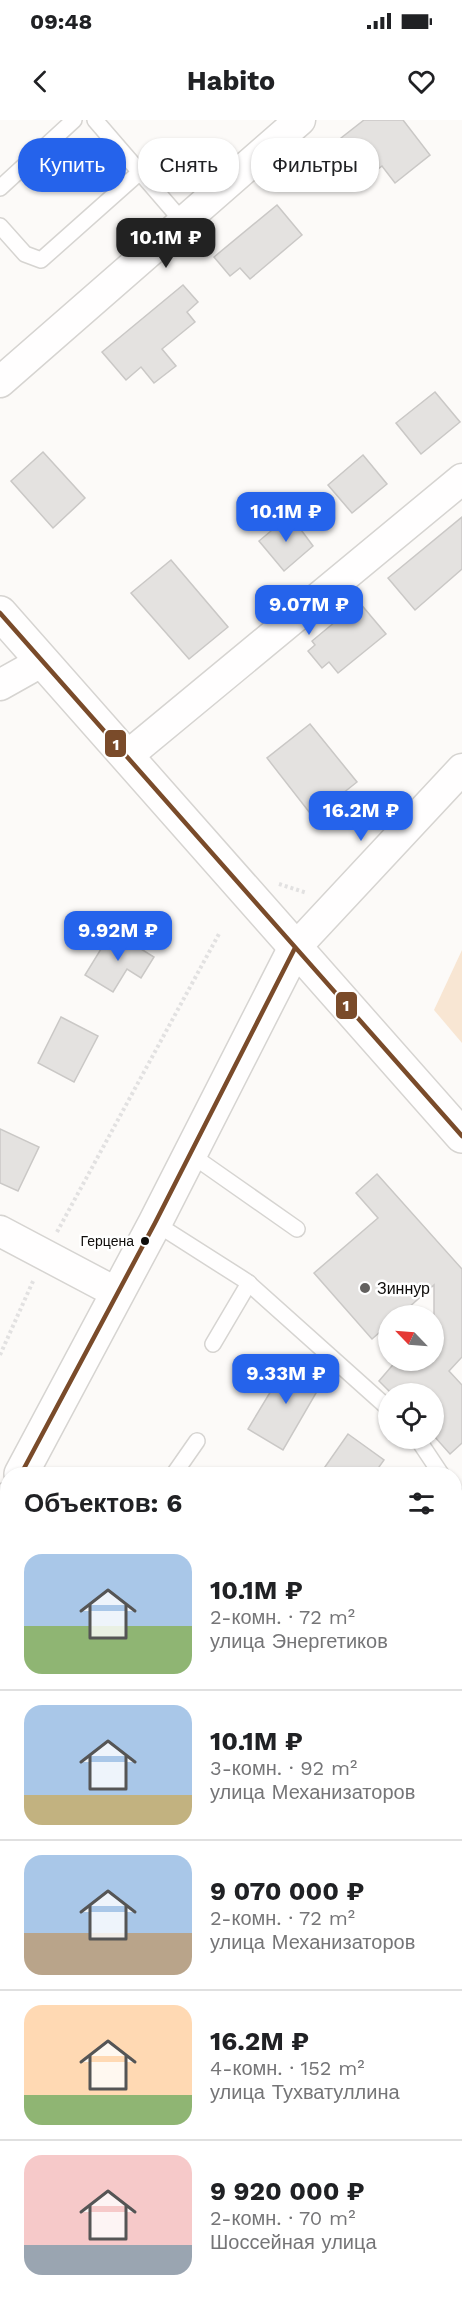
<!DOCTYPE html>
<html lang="ru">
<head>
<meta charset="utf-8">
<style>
	:root { --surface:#fff; --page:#f2f2f2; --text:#202124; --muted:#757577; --line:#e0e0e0; --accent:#2563eb }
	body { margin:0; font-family:"Work Sans",sans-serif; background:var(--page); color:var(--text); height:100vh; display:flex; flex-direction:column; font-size:22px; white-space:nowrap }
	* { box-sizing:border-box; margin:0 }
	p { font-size:20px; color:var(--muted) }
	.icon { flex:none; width:33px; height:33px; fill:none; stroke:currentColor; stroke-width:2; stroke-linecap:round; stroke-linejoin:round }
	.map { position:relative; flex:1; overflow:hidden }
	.panel { position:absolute; left:0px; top:1347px; width:462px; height:834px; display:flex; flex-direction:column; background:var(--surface); border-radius:24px 24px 0 0; box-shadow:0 2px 4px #0004 }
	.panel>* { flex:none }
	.guide { position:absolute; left:18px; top:18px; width:426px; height:54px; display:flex; gap:12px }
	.needle { width:39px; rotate:295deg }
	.controls { position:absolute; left:378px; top:1185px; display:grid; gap:12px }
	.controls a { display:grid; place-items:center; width:66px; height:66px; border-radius:50%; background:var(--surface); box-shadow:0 2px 4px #0004; font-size:30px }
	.price { position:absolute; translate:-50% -51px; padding:0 14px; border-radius:12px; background:var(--accent); color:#fff; font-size:20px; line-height:39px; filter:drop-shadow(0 2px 3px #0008) }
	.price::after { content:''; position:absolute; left:50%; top:36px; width:18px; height:14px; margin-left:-9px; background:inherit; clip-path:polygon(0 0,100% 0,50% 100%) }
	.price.on { background:#222; color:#fff }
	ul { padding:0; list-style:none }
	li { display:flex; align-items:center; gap:18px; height:150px; padding:0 24px }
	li+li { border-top:2px solid var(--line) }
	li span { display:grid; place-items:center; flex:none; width:168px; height:120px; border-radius:18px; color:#555 }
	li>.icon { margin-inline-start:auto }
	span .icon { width:72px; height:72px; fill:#fffc; stroke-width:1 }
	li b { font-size:26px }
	h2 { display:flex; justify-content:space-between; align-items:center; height:72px; padding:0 24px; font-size:26px }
	.tag { padding:0 21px; border-radius:24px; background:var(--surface); box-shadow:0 2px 4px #0004; font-size:21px; line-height:54px }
	.tag.on { background:var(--accent); color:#fff }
	.status { display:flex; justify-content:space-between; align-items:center; height:42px; padding:0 30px; background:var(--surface); direction:ltr }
	.status svg { height:16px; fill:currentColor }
	header { display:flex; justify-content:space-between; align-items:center; height:78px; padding:0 24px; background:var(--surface); font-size:27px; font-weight:700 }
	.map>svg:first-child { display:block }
</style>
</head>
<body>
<div class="status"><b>09:48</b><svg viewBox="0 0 49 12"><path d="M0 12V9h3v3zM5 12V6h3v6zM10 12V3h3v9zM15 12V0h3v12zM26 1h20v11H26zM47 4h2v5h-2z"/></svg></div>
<header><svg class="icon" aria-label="back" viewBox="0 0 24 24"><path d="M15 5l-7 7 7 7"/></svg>Habito<svg class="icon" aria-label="heart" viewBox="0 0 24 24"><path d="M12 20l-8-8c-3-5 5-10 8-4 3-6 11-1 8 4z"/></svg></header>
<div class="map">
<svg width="462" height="2181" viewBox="0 0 462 2181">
	<rect width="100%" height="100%" fill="#fcfaf8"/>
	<!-- green -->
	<path fill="#f8e6d3" d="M462 830V923L434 890Z"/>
	<!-- building -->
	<g fill="#e4e2e0" stroke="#cac8c6" stroke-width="1.5">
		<path d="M364 0H403L430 35 395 63 382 46 355 67 346 55 329 68 309 43Z"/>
		<path d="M277 85 302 115 250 159 240 148 230 156 214 137Z"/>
		<path d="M183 165 198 182 187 192 195 202 162 229 176 246 154 263 141 247 126 260 102 232Z"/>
		<path d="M435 272 460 302 421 334 396 303Z"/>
		<path d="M43 332 85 378 53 408 11 361Z"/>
		<path d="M363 335 387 364 352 393 328 365Z"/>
		<path d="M290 395 313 426 284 451 259 421Z"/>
		<path d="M462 397V449L415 490 388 458Z"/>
		<path d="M171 440 228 507 189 539 131 473Z"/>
		<path d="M359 482 386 514 338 553 329 542 322 548 308 531 315 525 312 521Z"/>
		<path d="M310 604 357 662 313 697 267 638Z"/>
		<path d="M112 811 154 837 141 858 127 849 113 872 85 855Z"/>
		<path d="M61 897 98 916 74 962 38 943Z"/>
		<path d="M0 1009 39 1027 18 1071 0 1063Z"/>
		<path d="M377 1054 462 1149V1237L449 1251 462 1265V1323L450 1334 434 1316V1274H392L379 1261 397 1240H434V1165L399 1196H388V1205L372 1219 314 1153 378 1098 356 1073Z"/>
		<path d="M289 1241 323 1261 283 1330 248 1309Z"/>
		<path d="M348 1314 384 1340 374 1354H320Z"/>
	</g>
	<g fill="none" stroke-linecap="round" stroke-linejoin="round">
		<!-- lane casing -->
		<g stroke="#d6d4d1" stroke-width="18">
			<g id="lane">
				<path d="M95 0 183 102"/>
				<path d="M0 68 74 0"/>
				<path d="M0 106 25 134 41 140 140 52"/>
				<path d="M190 1034 297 1109"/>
				<path d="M155 1103 246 1161 388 1288"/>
				<path d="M213 1224 249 1163"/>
				<path d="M417 1318 441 1354"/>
				<path d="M174 1354 197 1321"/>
				<path d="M454 1373 462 1384"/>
			</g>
		</g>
		<!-- street casing -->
		<g stroke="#d6d4d1" stroke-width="33">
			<g id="street">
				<path d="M0 262 300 0"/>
				<path d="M0 565 41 542"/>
				<path d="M126 637 462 359"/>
				<path d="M295 828 462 649"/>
				<path d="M0 1111 117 1173"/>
				<path d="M0 1628 8 1633"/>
				<path d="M454 1854 462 1865"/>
				<path d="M0 1955 8 1964"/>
				<path d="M170 2174 176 2181"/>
			</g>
		</g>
		<!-- primary casing -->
		<g stroke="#d6d4d1" stroke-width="36">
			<g id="primary">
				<path d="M0 493 462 1016"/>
				<path d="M21 1354 155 1103 295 828"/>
				<path d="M0 1393 8 1379"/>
			</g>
		</g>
		<!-- path -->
		<g stroke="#e2e1e1" stroke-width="4" stroke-dasharray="3 3" stroke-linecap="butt">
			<path d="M279 764 307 773"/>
			<path d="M57 1112 220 812"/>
			<path d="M0 1235 34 1159"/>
		</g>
		<!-- lane -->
		<use href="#lane" stroke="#fffefe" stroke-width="15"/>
		<!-- street -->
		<use href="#street" stroke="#fffefe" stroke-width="30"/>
		<!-- primary -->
		<use href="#primary" stroke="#fffefe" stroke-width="33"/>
		<!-- bus-1 casing -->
		<g stroke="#fff" stroke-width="9">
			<g id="bus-1">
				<path d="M0 493 462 1016"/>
				<path d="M21 1354 155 1103 295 828"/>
			</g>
		</g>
		<!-- bus-1 -->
		<use href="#bus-1" stroke="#7a4b2a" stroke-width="4.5"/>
	</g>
	<!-- markers -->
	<circle fill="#0f0d0b" stroke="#fff" stroke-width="2" cx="145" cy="1121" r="5"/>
	<circle fill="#62605e" stroke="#fff" stroke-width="2" cx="365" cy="1168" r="6"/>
	<g text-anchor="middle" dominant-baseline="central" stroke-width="5" stroke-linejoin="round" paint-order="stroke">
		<!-- bus labels -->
		<g font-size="14" fill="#0f0d0b" stroke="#fff" text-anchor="end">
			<text x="134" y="1121">Герцена</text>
		</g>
		<!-- poi labels -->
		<g font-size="16" fill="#0f0d0b" stroke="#fff" text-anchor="start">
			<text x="377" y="1168">Зиннур</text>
		</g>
	</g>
	<g stroke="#fff" stroke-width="2">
		<rect x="104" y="609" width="23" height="29" rx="6" fill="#7a4b2a"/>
		<rect x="335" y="871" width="23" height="29" rx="6" fill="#7a4b2a"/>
	</g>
	<g font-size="16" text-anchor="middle" font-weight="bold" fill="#fff">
		<text x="116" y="630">1</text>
		<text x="346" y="891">1</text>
	</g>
</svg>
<div class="controls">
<a><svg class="needle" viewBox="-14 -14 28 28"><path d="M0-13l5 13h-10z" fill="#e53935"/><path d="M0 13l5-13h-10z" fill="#757577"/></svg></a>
<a><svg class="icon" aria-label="locate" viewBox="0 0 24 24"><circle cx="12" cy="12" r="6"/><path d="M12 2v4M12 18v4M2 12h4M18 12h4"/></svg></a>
</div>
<b class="price on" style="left:166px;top:149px">10.1M ₽</b>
<b class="price" style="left:286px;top:423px">10.1M ₽</b>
<b class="price" style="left:309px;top:516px">9.07M ₽</b>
<b class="price" style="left:361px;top:722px">16.2M ₽</b>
<b class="price" style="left:118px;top:842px">9.92M ₽</b>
<b class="price" style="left:286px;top:1285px">9.33M ₽</b>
<div class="guide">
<a class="tag on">Купить</a>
<a class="tag">Снять</a>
<a class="tag">Фильтры</a>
</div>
<section class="panel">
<h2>Объектов: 6<svg class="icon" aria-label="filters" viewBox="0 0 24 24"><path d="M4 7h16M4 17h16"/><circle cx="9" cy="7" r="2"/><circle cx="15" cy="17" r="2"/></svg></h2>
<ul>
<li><span style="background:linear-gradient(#a9c7e8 60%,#8fb573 0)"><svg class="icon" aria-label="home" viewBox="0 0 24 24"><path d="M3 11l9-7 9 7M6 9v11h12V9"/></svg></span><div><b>10.1M ₽</b><p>2-комн. · 72 m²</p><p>улица Энергетиков</p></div></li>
<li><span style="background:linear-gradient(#a9c7e8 75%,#c2b280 0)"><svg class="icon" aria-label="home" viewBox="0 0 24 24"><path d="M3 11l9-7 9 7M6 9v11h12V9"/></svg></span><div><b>10.1M ₽</b><p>3-комн. · 92 m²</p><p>улица Механизаторов</p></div></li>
<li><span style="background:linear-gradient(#a9c7e8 65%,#b9a48a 0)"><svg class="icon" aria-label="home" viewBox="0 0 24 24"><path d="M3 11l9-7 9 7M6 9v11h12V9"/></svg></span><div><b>9 070 000 ₽</b><p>2-комн. · 72 m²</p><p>улица Механизаторов</p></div></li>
<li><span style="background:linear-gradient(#ffd9b3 75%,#8fb573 0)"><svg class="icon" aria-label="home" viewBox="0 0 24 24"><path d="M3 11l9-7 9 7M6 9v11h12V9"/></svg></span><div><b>16.2M ₽</b><p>4-комн. · 152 m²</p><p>улица Тухватуллина</p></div></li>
<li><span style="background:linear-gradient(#f6c9c9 75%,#9aa5b1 0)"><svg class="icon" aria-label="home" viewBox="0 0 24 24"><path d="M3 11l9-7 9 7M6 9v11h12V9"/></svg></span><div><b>9 920 000 ₽</b><p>2-комн. · 70 m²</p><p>Шоссейная улица</p></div></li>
</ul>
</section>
</div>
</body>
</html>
